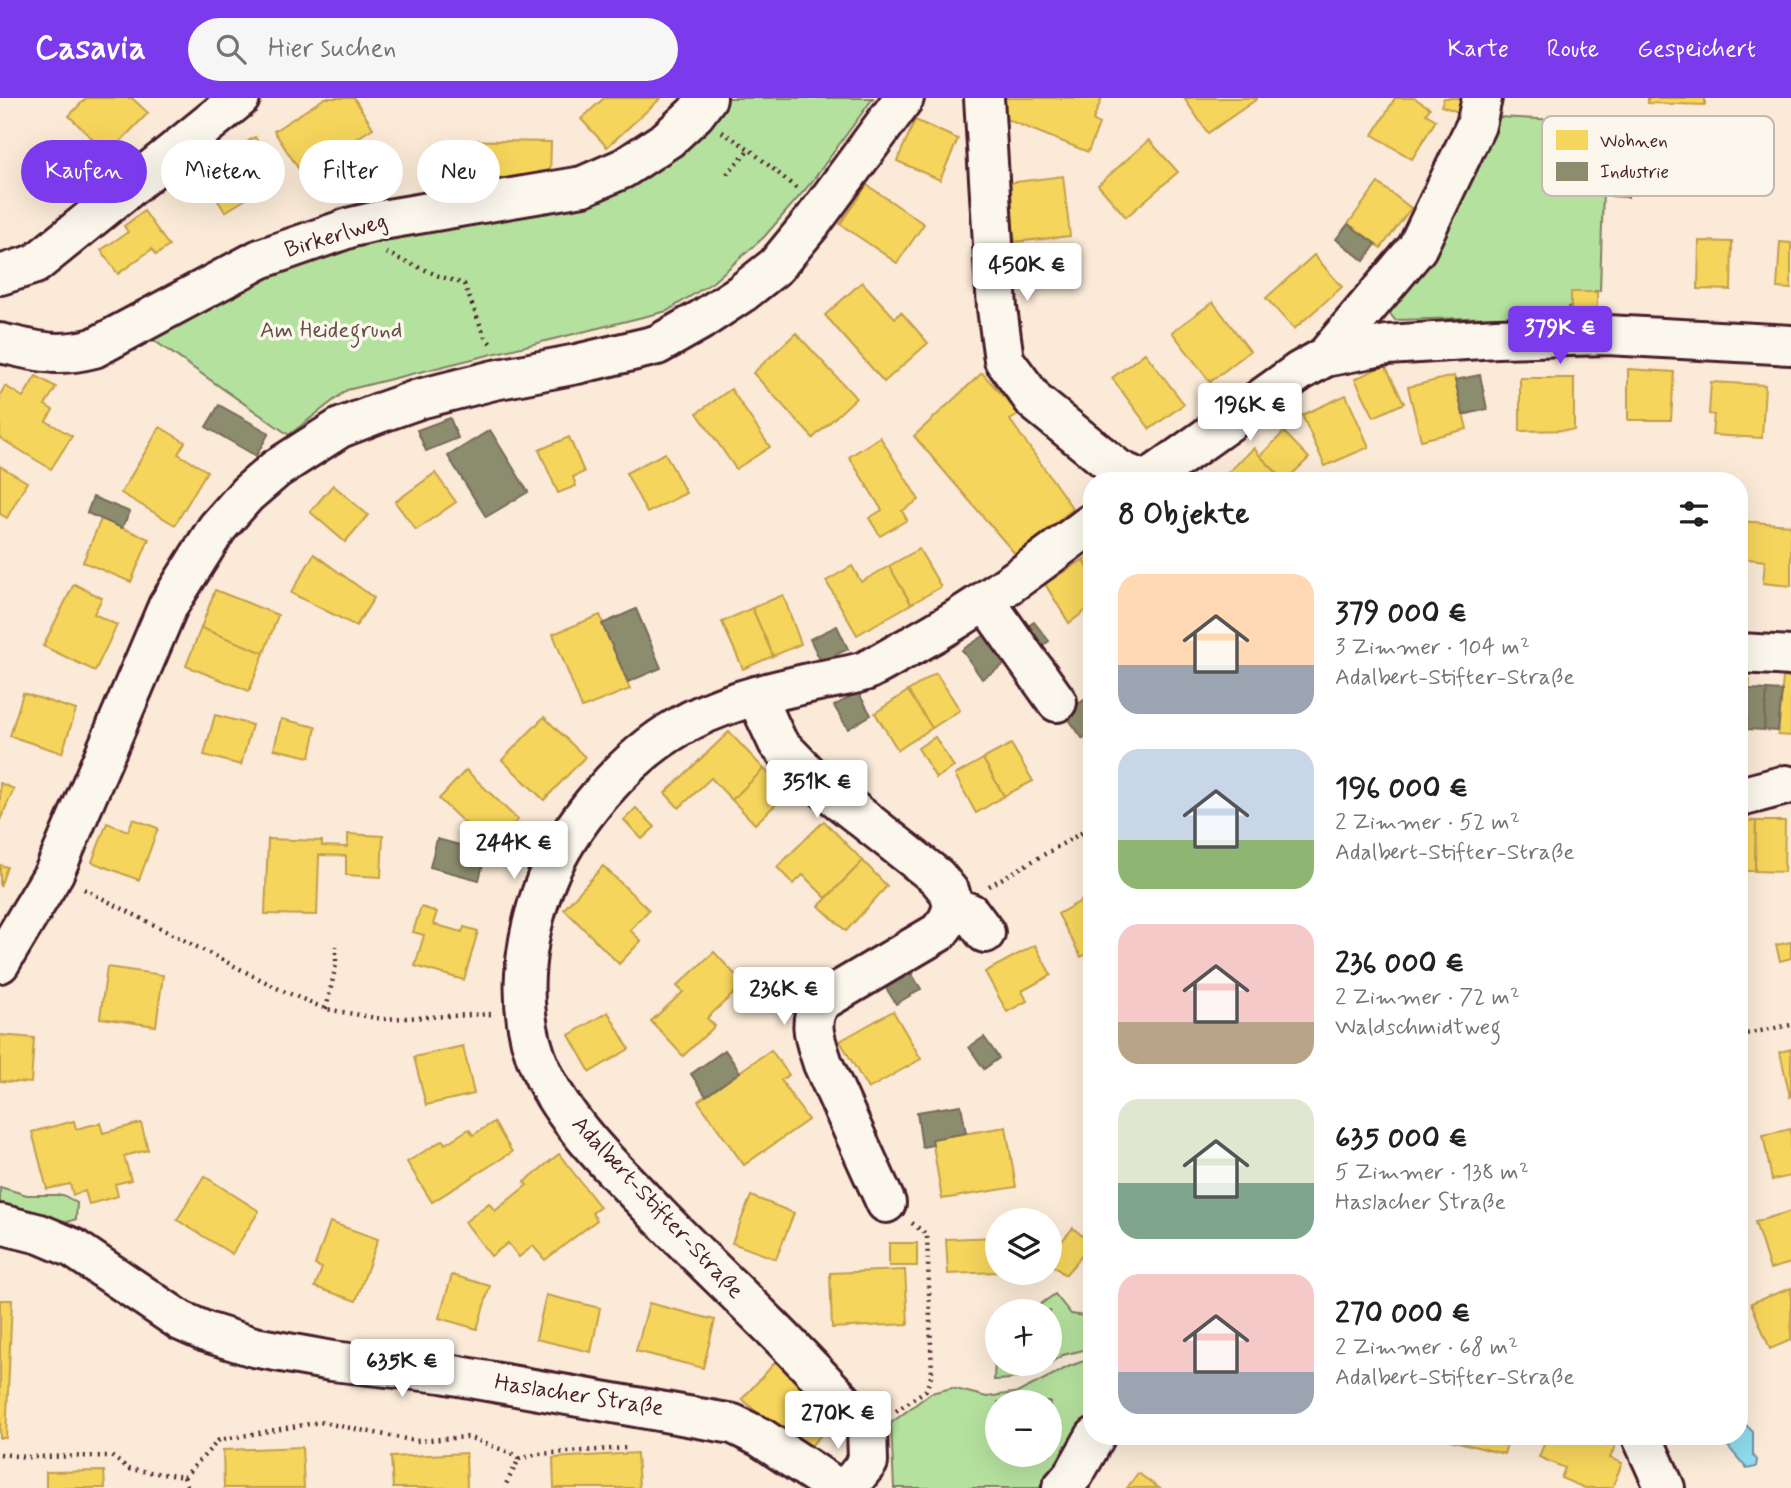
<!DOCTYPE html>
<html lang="de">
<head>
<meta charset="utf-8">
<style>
	:root { --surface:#fff; --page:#f6f6f6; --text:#202124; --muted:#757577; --accent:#7c3aed }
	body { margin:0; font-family:Mynerve,sans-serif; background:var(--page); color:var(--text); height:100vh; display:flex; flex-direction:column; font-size:26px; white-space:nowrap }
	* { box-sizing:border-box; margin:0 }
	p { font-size:23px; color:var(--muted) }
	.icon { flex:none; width:38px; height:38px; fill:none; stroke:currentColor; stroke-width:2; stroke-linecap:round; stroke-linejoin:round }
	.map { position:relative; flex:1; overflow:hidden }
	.panel { position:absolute; left:1083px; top:374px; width:665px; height:973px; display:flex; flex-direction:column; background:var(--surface); border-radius:28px; box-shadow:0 7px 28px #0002 }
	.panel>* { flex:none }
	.banner { position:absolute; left:21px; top:42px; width:665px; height:63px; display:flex; gap:14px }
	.tools { position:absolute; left:985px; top:1110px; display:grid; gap:14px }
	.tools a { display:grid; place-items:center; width:77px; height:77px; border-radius:50%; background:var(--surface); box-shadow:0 7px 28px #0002; font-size:35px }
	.price { position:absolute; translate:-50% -60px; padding:0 16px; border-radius:7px; background:#fff; color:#222; font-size:23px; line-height:46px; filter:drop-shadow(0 2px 4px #0008) }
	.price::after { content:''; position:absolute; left:50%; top:42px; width:21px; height:16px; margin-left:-10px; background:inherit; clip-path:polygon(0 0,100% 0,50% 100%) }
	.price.on { background:var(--accent); color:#fff }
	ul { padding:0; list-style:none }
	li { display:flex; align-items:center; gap:21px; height:175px; padding:0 35px }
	li span { display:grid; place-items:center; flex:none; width:196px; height:140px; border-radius:21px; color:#555 }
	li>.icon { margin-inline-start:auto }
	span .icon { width:84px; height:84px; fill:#fffc; stroke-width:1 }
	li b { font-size:30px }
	h2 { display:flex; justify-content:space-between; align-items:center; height:84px; padding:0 35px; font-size:30px }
	.chip { padding:0 24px; border-radius:32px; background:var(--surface); box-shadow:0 7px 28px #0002; font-size:24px; line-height:63px }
	.chip.on { background:var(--accent); color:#fff }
	header { display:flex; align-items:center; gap:42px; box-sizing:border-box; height:98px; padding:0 35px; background:var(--accent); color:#fff }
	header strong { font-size:33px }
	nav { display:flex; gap:38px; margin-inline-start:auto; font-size:24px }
	.search { width:490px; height:63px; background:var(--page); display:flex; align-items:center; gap:18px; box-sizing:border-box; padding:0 24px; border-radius:38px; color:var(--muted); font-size:26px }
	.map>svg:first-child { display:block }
</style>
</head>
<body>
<header>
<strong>Casavia</strong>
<div class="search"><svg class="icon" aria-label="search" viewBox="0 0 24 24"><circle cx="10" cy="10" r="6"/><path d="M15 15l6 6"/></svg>Hier suchen</div>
<nav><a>Karte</a><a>Route</a><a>Gespeichert</a></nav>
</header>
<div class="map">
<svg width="1791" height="1390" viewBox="0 0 1791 1390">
	<rect width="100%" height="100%" fill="#faead7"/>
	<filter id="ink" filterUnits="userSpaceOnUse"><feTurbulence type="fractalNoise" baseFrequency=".0143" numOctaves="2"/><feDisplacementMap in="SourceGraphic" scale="14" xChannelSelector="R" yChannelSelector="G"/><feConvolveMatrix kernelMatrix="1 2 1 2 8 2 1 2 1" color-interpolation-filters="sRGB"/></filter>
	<g filter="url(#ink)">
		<!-- green -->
		<g fill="#b5e19e" stroke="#808064" stroke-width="2" fill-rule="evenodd">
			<path d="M706 0H873L811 85 764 139 713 184 667 213 347 292 289 337 142 234 254 174 372 134 586 94Z"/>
			<path d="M1497 19 1605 24 1600 193H1595L1594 209H1568V217L1395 222 1388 213Z"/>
			<path d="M0 1089 27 1097H63L77 1105 76 1121 68 1124 18 1109 0 1106Z"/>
			<path d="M1055 1196 1071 1216 1092 1219V1250L1063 1257 1050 1265V1213H1031Z"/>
			<path d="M997 1259 998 1265H1050C1031 1277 1016 1282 994 1282L995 1261Z"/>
			<path d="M1092 1260V1312L1072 1343 1039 1390H894L891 1325 931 1295 952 1290 987 1299 1019 1294 1070 1268ZM998 1304H1050V1356H998Z"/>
		</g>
		<!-- water -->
		<path fill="#8edced" stroke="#73909f" stroke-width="2" d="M1746 1327 1753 1334V1357L1757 1362 1756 1369 1747 1371 1726 1346V1339H1740V1330Z"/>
		<!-- homes -->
		<g fill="#f6d55c" stroke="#c29e4d" stroke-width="2">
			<path d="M86 0H132L148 15 108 56 69 18Z"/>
			<path d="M325 0H354L373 30 302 76 274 33Z"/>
			<path d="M604 0H661L607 49 581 21Z"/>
			<path d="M997 0H1102L1093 22 1099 26 1088 54 991 15Z"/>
			<path d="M1184 0H1257V1L1208 35Z"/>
			<path d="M1395 0H1414L1430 10 1426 16 1436 22 1412 61 1373 37Z"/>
			<path d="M1444 0H1470L1464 16 1441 8Z"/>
			<path d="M1648 0H1705V7L1648 5Z"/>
			<path d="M915 22 958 41 940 82 897 63Z"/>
			<path d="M255 39 280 80 225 114 200 74Z"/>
			<path d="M454 42 551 44 550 81 454 79Z"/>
			<path d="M1149 42 1178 74 1126 119 1098 87Z"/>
			<path d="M1063 78 1070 138 1015 144 1008 85Z"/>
			<path d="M1378 85 1411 110 1381 150 1348 126Z"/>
			<path d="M867 87 924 126 897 165 840 126Z"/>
			<path d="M144 113 169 148 156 157 152 151 118 176 101 152 128 134 124 128Z"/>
			<path d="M1699 143 1732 144 1731 192 1698 191Z"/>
			<path d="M1780 144 1791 145V191L1777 190Z"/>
			<path d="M1314 157 1342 189 1294 231 1266 200Z"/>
			<path d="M862 184 895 220 901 214 928 245 884 284 825 217Z"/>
			<rect x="1571" y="194" width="26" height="19"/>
			<path d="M1213 204 1250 253 1210 284 1172 234Z"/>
			<path d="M796 235 856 300 813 340 753 275Z"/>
			<path d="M1145 255 1184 306 1150 331 1112 280Z"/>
			<path d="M1385 267 1404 305 1374 319 1355 281Z"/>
			<path d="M1628 271 1674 274 1671 322H1628Z"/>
			<path d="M982 275 1020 316 1010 322 1073 411 1016 457 914 338Z"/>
			<path d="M36 278 56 289 45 307 53 312 46 323 72 338 51 371 0 340V297L5 288 23 299Z"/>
			<path d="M1454 278 1467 331 1421 342 1408 289Z"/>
			<path d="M1520 280H1574V332L1520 333Z"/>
			<path d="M1711 284 1765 287 1762 340 1712 337 1714 317 1709 316Z"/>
			<path d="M731 291 770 349 736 371 697 315Z"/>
			<path d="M1346 297 1369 349 1325 368 1302 317Z"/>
			<path d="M160 329 185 344 178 356 207 373 175 427 121 395Z"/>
			<path d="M1284 334 1309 360 1285 383 1260 358Z"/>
			<path d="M569 339 584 374 573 379 576 388 558 395 539 352Z"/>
			<path d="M880 339 919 402 902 413 907 422 880 438 869 420 882 412 849 359Z"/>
			<path d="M1254 350 1260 358 1285 383H1225L1222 380Z"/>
			<path d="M665 355 686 395 647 415 626 375Z"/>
			<path d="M0 368 27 384 7 420 0 416Z"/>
			<path d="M435 375 456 404 416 432 395 404Z"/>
			<path d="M333 387 368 417 345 444 310 414Z"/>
			<path d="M101 421 149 441 131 484 83 464Z"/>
			<path d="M1740 423 1791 427V488L1763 485 1765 463 1740 460Z"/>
			<path d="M919 451 941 489 911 506 889 468Z"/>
			<path d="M314 456 374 500 356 528 291 495Z"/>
			<path d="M1092 456V476L1083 462Z"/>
			<path d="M1083 462 1092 476V508L1069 525 1045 486Z"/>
			<path d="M852 468 861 484 889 468 911 506 857 537 826 483Z"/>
			<path d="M74 486 102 500 94 516 117 527 95 573 43 548Z"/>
			<path d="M215 492 278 517 264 555 201 530Z"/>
			<path d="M783 497 801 546 773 558 752 510Z"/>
			<path d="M752 510 773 558 743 571 722 524Z"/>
			<path d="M600 517 630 591 582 610 553 536Z"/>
			<path d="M201 530 264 555 249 593 186 568Z"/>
			<path d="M936 575 960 612 932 630 908 593Z"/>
			<path d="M1783 579 1791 580V638L1778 637Z"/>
			<path d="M1740 581 1750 582 1746 639H1740Z"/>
			<path d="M908 593 932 630 898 652 875 615Z"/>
			<path d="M23 595 76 612 62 655 10 638Z"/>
			<path d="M215 617 252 627 241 667 204 657Z"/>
			<path d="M544 619 585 659 544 702 502 662Z"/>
			<path d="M281 621 316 629 310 659 274 651Z"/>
			<path d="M729 634 764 671 732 702 711 680 679 710 665 695Z"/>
			<path d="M935 639 954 669 936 680 918 650Z"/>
			<path d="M1011 646 1033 683 1004 698 983 661Z"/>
			<path d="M983 661 1004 698 976 715 955 677Z"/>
			<path d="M764 671 788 695 755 726 732 702Z"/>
			<path d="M466 672 518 722 491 750 439 701Z"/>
			<path d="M0 685 14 691 0 722Z"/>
			<path d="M636 710 655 729 642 741 624 722Z"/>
			<path d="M133 721 158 730 139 782 92 764 107 725 128 733Z"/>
			<path d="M1740 722 1756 723 1755 773H1740Z"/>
			<path d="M824 723 863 763 826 800 803 777 793 786 777 769Z"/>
			<path d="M1756 723H1785L1784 774 1755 773Z"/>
			<path d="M348 736 383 738 381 779 346 777V758L319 757 317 817 265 816 268 741 322 743V748L348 749Z"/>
			<path d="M863 763 887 788 846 833 819 808Z"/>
			<path d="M0 767 7 769 0 789Z"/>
			<path d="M603 768 649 812 630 832 641 843 619 866 564 811Z"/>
			<path d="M1092 797V853L1081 859 1058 816Z"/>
			<path d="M421 809 437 814 433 826 462 834 464 829 478 833 464 882 415 868 424 837 413 834Z"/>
			<path d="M1791 844V860L1780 863 1776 847Z"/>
			<path d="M1035 847 1051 877 1022 893 1027 903 1007 914 985 874Z"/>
			<path d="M714 854 744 886 707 920 715 928 683 958 651 923 683 894 677 888Z"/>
			<path d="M107 869 163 877 156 928 100 920Z"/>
			<path d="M893 913 921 961 868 991 840 943Z"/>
			<path d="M608 914 629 951 590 974 569 937Z"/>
			<path d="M0 937 34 940 31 985 0 983Z"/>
			<path d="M463 948 474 996 426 1007 414 959Z"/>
			<path d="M1791 951V998L1790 999 1780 954Z"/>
			<path d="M771 952 789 977 781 982 808 1022 744 1067 698 1003Z"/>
			<path d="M74 1023 76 1031 100 1025 103 1035 141 1025 148 1052 124 1058 131 1082 115 1086 118 1098 89 1106 85 1093 73 1097 70 1086 47 1091 32 1034Z"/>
			<path d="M494 1024 512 1054 432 1104 407 1064 443 1042 445 1046 469 1031 473 1037Z"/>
			<path d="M1006 1029 1016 1089 942 1101 932 1041Z"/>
			<path d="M1791 1031V1078L1772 1082 1763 1037Z"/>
			<path d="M559 1056 600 1109 592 1115 597 1122 545 1162 533 1148 519 1159 508 1145 491 1158 465 1124 489 1105 495 1113 527 1087 524 1084Z"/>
			<path d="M204 1078 259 1113 232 1156 177 1122Z"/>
			<path d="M751 1098 794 1115 776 1161 732 1145Z"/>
			<path d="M1791 1113V1165L1770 1171 1755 1124Z"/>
			<path d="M330 1124 378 1141 356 1203 315 1189 322 1170 315 1167Z"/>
			<path d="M1073 1130 1092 1146 1065 1177 1050 1165V1157Z"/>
			<path d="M998 1139V1174L948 1176 946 1141Z"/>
			<rect x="889" y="1145" width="28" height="23"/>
			<path d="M905 1172 908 1226 832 1230 830 1175Z"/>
			<path d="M452 1177 490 1188 477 1231 439 1220Z"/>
			<path d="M1791 1190V1242L1770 1251 1751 1205Z"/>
			<path d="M546 1197 600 1210 591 1254 536 1241Z"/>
			<path d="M0 1202H12L6 1340H0Z"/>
			<path d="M649 1205 715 1222 703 1270 636 1253Z"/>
			<path d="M781 1258 843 1313 808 1351 784 1330 780 1335 742 1301Z"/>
			<path d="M1439 1339H1509L1504 1356Z"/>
			<path d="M1547 1339H1619L1610 1360 1622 1365 1612 1390H1585L1561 1380 1565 1370 1539 1359Z"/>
			<path d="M302 1349 304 1390H224L223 1352Z"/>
			<path d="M466 1355 467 1390H393L391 1359Z"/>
			<path d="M637 1355 639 1390H554L553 1360Z"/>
			<path d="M104 1373 105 1390H46V1374Z"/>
			<path d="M1138 1375 1159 1390H1127Z"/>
		</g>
		<!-- industry -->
		<g fill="#8c8c6e" stroke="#786b5a" stroke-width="2">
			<path d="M1612 56 1629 57 1628 99 1611 98Z"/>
			<path d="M1348 126 1376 146 1364 163 1336 141Z"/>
			<path d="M1480 277 1487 311 1463 317 1455 282Z"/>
			<path d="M219 307 269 335 256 358 206 329Z"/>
			<path d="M450 320 458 340 426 353 417 332Z"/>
			<path d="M490 332 528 394 486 419 448 358Z"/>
			<path d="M93 399 130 414 122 430 87 415Z"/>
			<path d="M636 511 661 570 628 584 602 526Z"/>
			<path d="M1034 524 1049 543 1033 555 1019 535Z"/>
			<path d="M837 528 848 551 821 564 810 541Z"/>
			<path d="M985 537 1005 566 982 581 962 552Z"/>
			<path d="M1749 591 1767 592 1764 632 1747 631Z"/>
			<path d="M1767 592 1782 593 1778 633 1764 632Z"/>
			<path d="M858 594 871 617 848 631 834 608Z"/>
			<path d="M1092 596V634L1083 641 1065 616Z"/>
			<path d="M437 741 486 754 479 782 430 769Z"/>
			<path d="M906 867 921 891 896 906 881 882Z"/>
			<path d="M984 939 999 960 984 971 969 949Z"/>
			<path d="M725 952 740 974 706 998 691 976Z"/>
			<path d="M961 1007 966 1035 932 1041 933 1047 922 1049 917 1014Z"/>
		</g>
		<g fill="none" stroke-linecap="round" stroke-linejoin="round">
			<!-- minor casing -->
			<g stroke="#4a1f2b" stroke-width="44">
				<g id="minor">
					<path d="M984 0 997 210 1004 262 1035 304 1119 372 1144 383"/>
					<path d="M0 177 35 166 240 0"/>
					<path d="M0 245C38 253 55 260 94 250L260 161 352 129 382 122 583 88 624 70 668 41 695 16 707 0"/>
					<path d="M1325 259 1417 150 1476 27 1482 0"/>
					<path d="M1146 383 1300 273 1325 259 1387 247 1497 240 1607 237 1791 247"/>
					<path d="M986 504 1057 604"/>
					<path d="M1740 555 1791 558"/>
					<path d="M756 598 778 645 814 682 937 779 950 795 953 809"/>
					<path d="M1740 699 1786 687"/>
					<path d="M953 809 970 815 985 835"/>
					<path d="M0 865 54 775 168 508 217 430 247 396 276 371 307 351 340 330 379 315 419 301 494 282 577 266 657 247 701 222 742 195 776 168 813 123 904 0"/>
					<path d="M886 1105 823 966C816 943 806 924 822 903L939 834 948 822 953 809"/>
					<path d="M0 1126 40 1136 73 1150 181 1223 206 1234 254 1249 332 1263 442 1275 733 1326 760 1339 837 1390"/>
					<path d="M1642 1339 1665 1390"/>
					<path d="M847 1390 868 1364 867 1329C832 1293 799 1256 763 1221 728 1186 692 1152 657 1116 617 1074 567 1028 542 974 514 914 523 842 546 783 569 726 624 661 677 630 720 604 770 594 818 583 833 580 850 578 865 573 881 566 897 555 913 547 977 512 1034 469 1092 425"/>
					<path d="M1062 1390 1074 1376 1095 1339"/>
				</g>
			</g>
			<!-- path -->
			<g stroke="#4a1f2b" stroke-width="4.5" stroke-dasharray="2 5" stroke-linecap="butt">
				<path d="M722 34 749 51 796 90"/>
				<path d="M727 76 749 51"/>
				<path d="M386 155 439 178 464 186 485 239 493 248"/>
				<path d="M989 788 1092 729"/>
				<path d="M84 791 281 892 326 911 382 921 493 916"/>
				<path d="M326 911 336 867V848"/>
				<path d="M1740 937 1791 927"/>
				<path d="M896 1313 926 1292 932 1276 927 1137 912 1125"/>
				<path d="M0 1356 25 1359 111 1358 129 1371 184 1379 188 1390"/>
				<path d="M519 1361 538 1356 627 1350"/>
				<path d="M184 1379 219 1342 320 1324 416 1343 468 1339 511 1355 519 1361 504 1390"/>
			</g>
			<!-- minor -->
			<use href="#minor" stroke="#fbf7ec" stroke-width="38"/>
		</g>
	</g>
	<g text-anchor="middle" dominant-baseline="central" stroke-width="7" stroke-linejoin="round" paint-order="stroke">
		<!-- street labels -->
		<g font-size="23" fill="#4a1f2b" stroke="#fbf7ec">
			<text transform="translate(336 138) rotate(-17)">Birkerlweg</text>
			<text transform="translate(657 1110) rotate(47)">Adalbert-Stifter-Straße</text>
			<text transform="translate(579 1298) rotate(9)">Haslacher Straße</text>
		</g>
		<!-- park labels -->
		<g font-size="23" fill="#655048" stroke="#fbf7ec">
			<text x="331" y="233">Am Heidegrund</text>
		</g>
	</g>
	<!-- legend -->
	<rect x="1542" y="18" width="232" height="80" rx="10" fill="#fbf7ec" stroke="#c6b6b2" stroke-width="2"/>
	<rect x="1556" y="32" width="32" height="20" fill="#f6d55c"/>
	<rect x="1556" y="64" width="32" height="19" fill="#8c8c6e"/>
	<g font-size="19" fill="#4a1f2b">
		<text x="1600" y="49">Wohnen</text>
		<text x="1600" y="80">Industrie</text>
	</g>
</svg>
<div class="tools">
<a><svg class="icon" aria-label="layers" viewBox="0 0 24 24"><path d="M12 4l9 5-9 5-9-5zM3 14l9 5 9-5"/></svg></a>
<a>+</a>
<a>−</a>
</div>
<b class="price" style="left:1027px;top:205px">450K €</b>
<b class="price on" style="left:1560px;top:268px">379K €</b>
<b class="price" style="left:1250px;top:345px">196K €</b>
<b class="price" style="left:817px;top:722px">351K €</b>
<b class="price" style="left:514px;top:783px">244K €</b>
<b class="price" style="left:784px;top:929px">236K €</b>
<b class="price" style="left:402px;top:1301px">635K €</b>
<b class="price" style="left:838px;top:1353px">270K €</b>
<div class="banner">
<a class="chip on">Kaufen</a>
<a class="chip">Mieten</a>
<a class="chip">Filter</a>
<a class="chip">Neu</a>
</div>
<section class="panel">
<h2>8 Objekte<svg class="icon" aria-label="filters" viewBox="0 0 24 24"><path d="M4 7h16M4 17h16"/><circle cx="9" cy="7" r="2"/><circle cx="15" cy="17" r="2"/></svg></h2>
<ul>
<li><span style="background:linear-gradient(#ffd9b3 65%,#9aa5b1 0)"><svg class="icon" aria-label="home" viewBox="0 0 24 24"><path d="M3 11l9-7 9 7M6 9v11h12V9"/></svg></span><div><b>379 000 €</b><p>3 Zimmer · 104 m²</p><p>Adalbert-Stifter-Straße</p></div></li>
<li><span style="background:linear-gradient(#c9d6e8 65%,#8fb573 0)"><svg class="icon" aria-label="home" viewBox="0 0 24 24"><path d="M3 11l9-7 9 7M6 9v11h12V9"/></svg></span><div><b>196 000 €</b><p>2 Zimmer · 52 m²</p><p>Adalbert-Stifter-Straße</p></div></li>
<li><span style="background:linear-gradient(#f6c9c9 70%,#b9a48a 0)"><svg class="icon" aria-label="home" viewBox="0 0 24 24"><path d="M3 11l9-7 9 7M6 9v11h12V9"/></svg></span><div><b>236 000 €</b><p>2 Zimmer · 72 m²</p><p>Waldschmidtweg</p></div></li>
<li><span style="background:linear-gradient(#dfe7d0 60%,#7fa58c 0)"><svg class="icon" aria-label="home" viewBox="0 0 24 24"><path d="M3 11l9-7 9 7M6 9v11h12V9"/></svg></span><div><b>635 000 €</b><p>5 Zimmer · 138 m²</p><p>Haslacher Straße</p></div></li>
<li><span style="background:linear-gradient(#f6c9c9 70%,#9aa5b1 0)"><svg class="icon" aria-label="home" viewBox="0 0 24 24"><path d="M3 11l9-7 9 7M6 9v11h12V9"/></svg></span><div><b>270 000 €</b><p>2 Zimmer · 68 m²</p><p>Adalbert-Stifter-Straße</p></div></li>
</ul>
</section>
</div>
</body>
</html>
